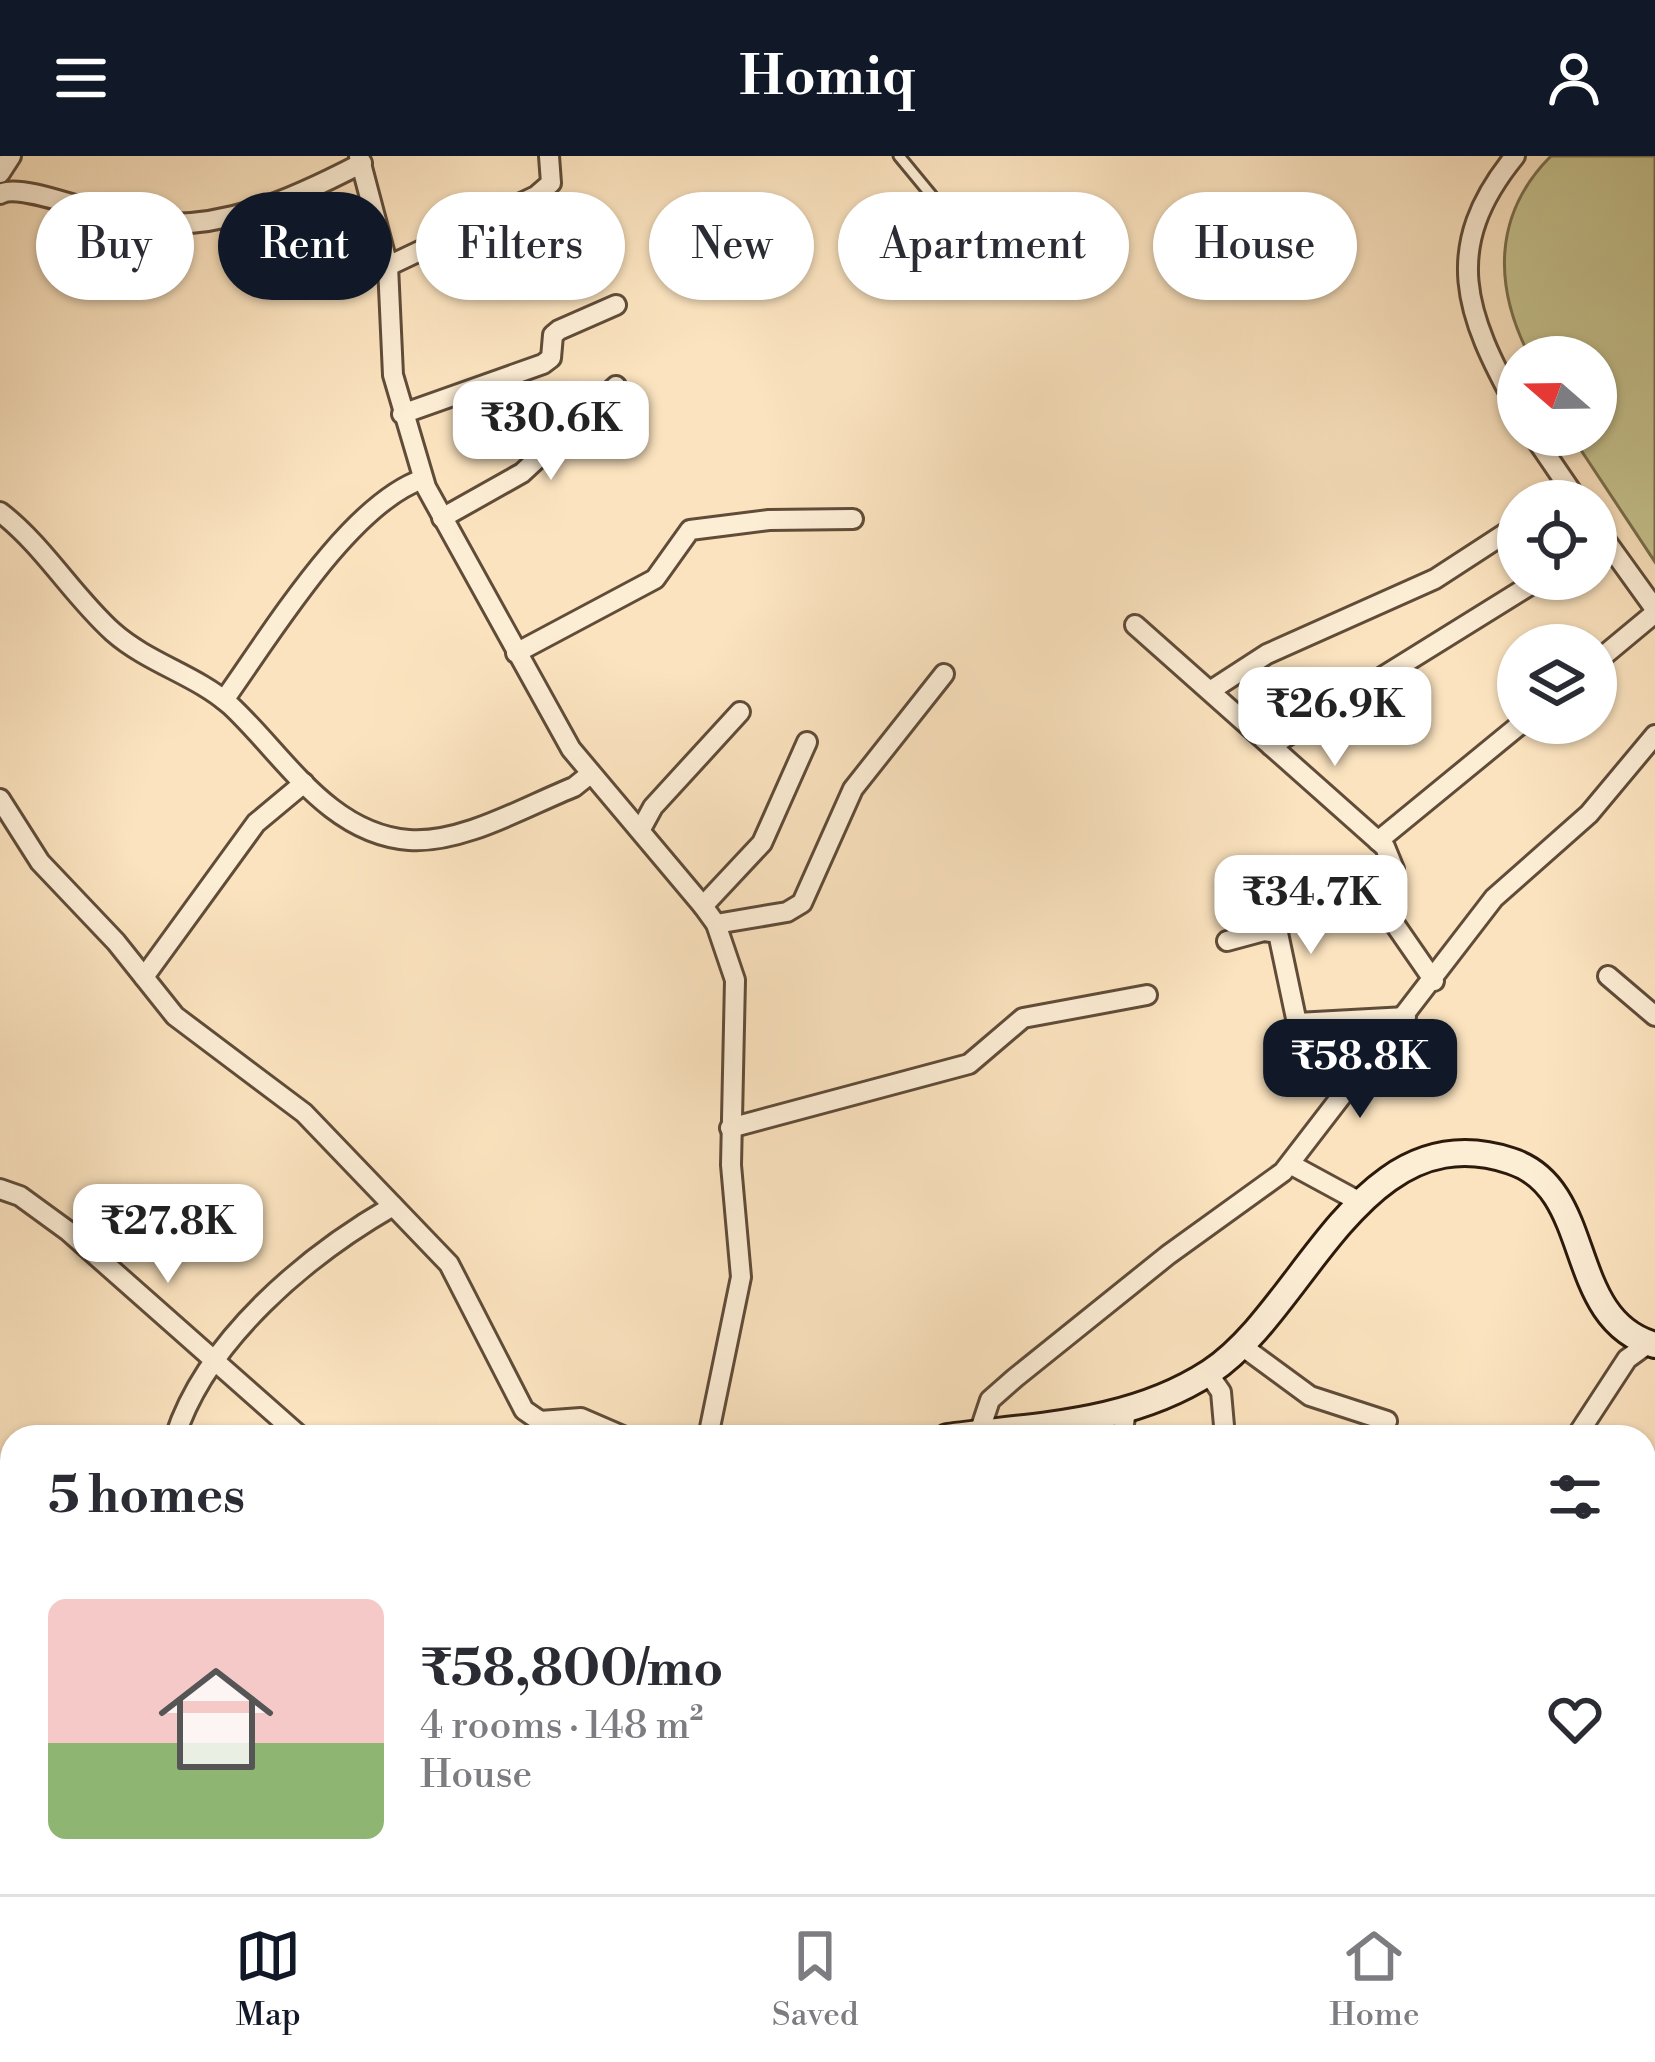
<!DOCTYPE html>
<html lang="en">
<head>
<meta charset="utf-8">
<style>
	:root { --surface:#fff; --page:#f7f7f7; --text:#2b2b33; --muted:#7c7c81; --line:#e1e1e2; --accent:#111827 }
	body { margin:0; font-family:"Libre Bodoni",serif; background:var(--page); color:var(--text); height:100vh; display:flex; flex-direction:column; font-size:45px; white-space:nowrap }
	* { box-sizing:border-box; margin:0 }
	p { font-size:39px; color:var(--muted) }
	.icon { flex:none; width:66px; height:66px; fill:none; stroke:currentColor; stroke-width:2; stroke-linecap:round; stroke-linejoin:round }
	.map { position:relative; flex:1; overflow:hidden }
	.side { position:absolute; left:0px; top:1269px; width:1656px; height:471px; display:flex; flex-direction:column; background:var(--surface); border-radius:36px 36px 0 0; box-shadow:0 3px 9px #0004 }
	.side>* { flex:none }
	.hud { position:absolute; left:36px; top:36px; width:1584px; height:108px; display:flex; gap:24px }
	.needle { width:78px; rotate:290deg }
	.fabs { position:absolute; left:1497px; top:180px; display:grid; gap:24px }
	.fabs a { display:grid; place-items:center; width:120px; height:120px; border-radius:50%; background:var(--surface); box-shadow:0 3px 9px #0004; font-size:60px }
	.price { position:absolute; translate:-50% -102px; padding:0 27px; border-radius:24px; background:#fff; color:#222; font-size:39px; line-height:78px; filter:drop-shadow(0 3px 6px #0008) }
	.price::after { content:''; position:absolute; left:50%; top:72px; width:36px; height:27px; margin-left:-18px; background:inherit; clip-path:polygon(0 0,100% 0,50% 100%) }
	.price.active { background:var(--accent); color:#fff }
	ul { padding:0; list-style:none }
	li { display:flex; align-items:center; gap:36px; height:300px; padding:0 48px }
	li+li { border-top:3px solid var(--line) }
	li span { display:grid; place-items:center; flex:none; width:336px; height:240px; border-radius:18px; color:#555 }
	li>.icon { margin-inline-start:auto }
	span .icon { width:144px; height:144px; fill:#fffc; stroke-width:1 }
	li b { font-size:51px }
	h2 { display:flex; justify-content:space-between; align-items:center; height:144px; padding:0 48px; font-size:51px }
	.chip { padding:0 42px; border-radius:54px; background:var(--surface); box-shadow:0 3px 9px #0004; font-size:42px; line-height:108px }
	.chip.active { background:var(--accent); color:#fff }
	header { display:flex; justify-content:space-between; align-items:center; height:156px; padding:0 48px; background:var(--accent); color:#fff; font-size:54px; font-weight:700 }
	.tab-bar { display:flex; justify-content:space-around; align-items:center; height:168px; border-top:3px solid var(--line); background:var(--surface); font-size:33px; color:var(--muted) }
	.tab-bar a { display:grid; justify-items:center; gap:6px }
	.tab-bar .active { color:var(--accent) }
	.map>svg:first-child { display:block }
</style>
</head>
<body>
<header><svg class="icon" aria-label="menu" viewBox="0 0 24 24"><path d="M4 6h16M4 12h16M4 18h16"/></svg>Homiq<svg class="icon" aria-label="person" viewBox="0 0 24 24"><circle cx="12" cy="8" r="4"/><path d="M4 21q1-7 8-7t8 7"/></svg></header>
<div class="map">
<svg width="1655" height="1738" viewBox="0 0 1655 1738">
	<rect width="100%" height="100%" fill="#fbe3bf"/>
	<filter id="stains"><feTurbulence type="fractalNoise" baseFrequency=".00167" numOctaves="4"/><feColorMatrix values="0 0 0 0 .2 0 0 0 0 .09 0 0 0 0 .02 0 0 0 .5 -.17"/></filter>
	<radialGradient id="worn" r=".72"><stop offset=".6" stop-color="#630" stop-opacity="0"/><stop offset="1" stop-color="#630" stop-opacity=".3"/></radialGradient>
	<!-- green -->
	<path fill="#c5c28e" stroke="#796e4d" stroke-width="3" d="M1551 0H1655V406L1571 279H1596V201H1530C1493 130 1493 58 1551 0Z"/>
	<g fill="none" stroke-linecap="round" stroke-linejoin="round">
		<!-- lane casing -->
		<g stroke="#604c39" stroke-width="15">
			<path id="lane" d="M899 0 932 40"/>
		</g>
		<!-- street casing -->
		<g stroke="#604c39" stroke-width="24">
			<g id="street">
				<path d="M359 0 388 110 393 219 426 331 571 593 703 750 716 768 735 824 731 1009 741 1121 708 1281"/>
				<path d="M1515 0C1440 92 1465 158 1518 253"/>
				<path d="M0 17 11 0"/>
				<path d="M0 38C21 25 109 64 142 67 223 75 293 43 362 7"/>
				<path d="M388 110 536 40 551 27 549 0"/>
				<path d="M402 258 543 208 551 202 553 179 559 174 616 149"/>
				<path d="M1533 279 1578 345"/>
				<path d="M0 356C44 390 72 439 113 476 148 507 196 519 230 549 283 598 328 678 409 684 462 688 526 650 574 631L589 619"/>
				<path d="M442 362 522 317 616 230"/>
				<path d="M1596 371 1655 453"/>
				<path d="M1135 469 1385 691 1394 713 1387 757 1434 825"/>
				<path d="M516 497 655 423 690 374 769 364 853 363"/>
				<path d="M1596 506 1655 457"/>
				<path d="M1213 533 1267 498 1435 423 1518 369"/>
				<path d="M224 544C270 480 349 348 423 323"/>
				<path d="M1271 590 1540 423"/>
				<path d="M0 643 40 706 116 786 175 860 304 957 449 1108 524 1254 540 1265 581 1262 625 1281"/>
				<path d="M641 673 653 651 740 556"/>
				<path d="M1378 685 1522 567"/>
				<path d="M703 750 762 687 807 586"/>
				<path d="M716 768 787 756 802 747 853 633 944 518"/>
				<path d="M1227 785 1264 775 1278 777 1297 867 1406 861"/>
				<path d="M1608 820 1655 860"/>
				<path d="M144 821 256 667 304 627"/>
				<path d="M730 972 969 908 1023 862 1147 839"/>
				<path d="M1290 1008 1360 1046"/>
				<path d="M0 1033 20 1040 68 1075 301 1281"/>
				<path d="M1242 1190 1310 1240 1387 1265"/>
				<path d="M1208 1217 1221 1236 1225 1281"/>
				<path d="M979 1277 990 1244 1015 1222 1168 1099 1283 1016 1494 742 1589 658 1655 579"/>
				<path d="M175 1281C206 1184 306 1100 393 1050"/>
				<path d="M1122 1281 1126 1255"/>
				<path d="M1576 1281 1627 1203 1649 1187"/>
				<path d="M1644 1531 1655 1536"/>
				<path d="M1644 1612 1655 1576"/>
				<path d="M0 1644 12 1608"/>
				<path d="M0 1723 15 1738"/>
				<path d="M181 1728 185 1738"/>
				<path d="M528 1728 535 1738"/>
				<path d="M1251 1728V1738"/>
				<path d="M1316 1728 1343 1738"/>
				<path d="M1004 1738 1012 1728"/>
				<path d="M1078 1738 1084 1728"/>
				<path d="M1446 1738 1448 1728"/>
				<path d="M1593 1738 1596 1728"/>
			</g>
		</g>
		<!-- secondary casing -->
		<g stroke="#2d1a0c" stroke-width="30">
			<g id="secondary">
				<path d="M947 1281C1037 1269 1130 1268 1210 1216 1306 1153 1361 955 1511 1005 1597 1033 1563 1163 1655 1189"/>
				<path d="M0 1378 12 1382"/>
				<path d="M373 1728 380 1738"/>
				<path d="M729 1728 731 1738"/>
			</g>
		</g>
		<!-- lane -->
		<use href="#lane" stroke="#fcedd5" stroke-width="9"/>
		<!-- street -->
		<use href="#street" stroke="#fcedd5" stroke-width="18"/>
		<!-- secondary -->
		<use href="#secondary" stroke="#fcedd5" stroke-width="24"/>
	</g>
	<rect width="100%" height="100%" filter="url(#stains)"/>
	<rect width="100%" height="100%" fill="url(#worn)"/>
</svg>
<div class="fabs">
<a><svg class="needle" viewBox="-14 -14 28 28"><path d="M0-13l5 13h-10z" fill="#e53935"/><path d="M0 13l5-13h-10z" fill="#7c7c81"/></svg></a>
<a><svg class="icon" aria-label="locate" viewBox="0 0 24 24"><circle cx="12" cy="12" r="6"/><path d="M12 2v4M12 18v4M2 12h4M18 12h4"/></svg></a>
<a><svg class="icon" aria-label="layers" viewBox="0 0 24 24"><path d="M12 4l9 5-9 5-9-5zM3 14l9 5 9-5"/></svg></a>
</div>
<b class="price" style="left:551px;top:327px">₹30.6K</b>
<b class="price" style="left:1335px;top:613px">₹26.9K</b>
<b class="price" style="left:1311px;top:801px">₹34.7K</b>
<b class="price active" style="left:1360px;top:965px">₹58.8K</b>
<b class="price" style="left:168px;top:1130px">₹27.8K</b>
<div class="hud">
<a class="chip">Buy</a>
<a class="chip active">Rent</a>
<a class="chip">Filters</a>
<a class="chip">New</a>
<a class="chip">Apartment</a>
<a class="chip">House</a>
</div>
<section class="side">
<h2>5 homes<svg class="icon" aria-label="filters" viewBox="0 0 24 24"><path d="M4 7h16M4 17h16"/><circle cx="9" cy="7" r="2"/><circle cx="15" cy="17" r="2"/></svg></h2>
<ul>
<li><span style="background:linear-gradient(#f6c9c9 60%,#8fb573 0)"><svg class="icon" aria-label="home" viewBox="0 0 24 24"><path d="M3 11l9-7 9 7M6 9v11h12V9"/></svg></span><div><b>₹58,800/mo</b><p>4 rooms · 148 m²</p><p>House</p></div><svg class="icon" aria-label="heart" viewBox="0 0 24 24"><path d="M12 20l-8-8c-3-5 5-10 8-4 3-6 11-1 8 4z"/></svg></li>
</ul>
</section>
</div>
<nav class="tab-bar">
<a class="active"><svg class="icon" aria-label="map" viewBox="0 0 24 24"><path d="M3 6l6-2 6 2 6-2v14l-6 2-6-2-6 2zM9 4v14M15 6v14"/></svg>Map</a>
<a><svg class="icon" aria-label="saved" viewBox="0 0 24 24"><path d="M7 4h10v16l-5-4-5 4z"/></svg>Saved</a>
<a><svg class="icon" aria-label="home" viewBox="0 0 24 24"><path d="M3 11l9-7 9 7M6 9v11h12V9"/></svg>Home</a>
</nav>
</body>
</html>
